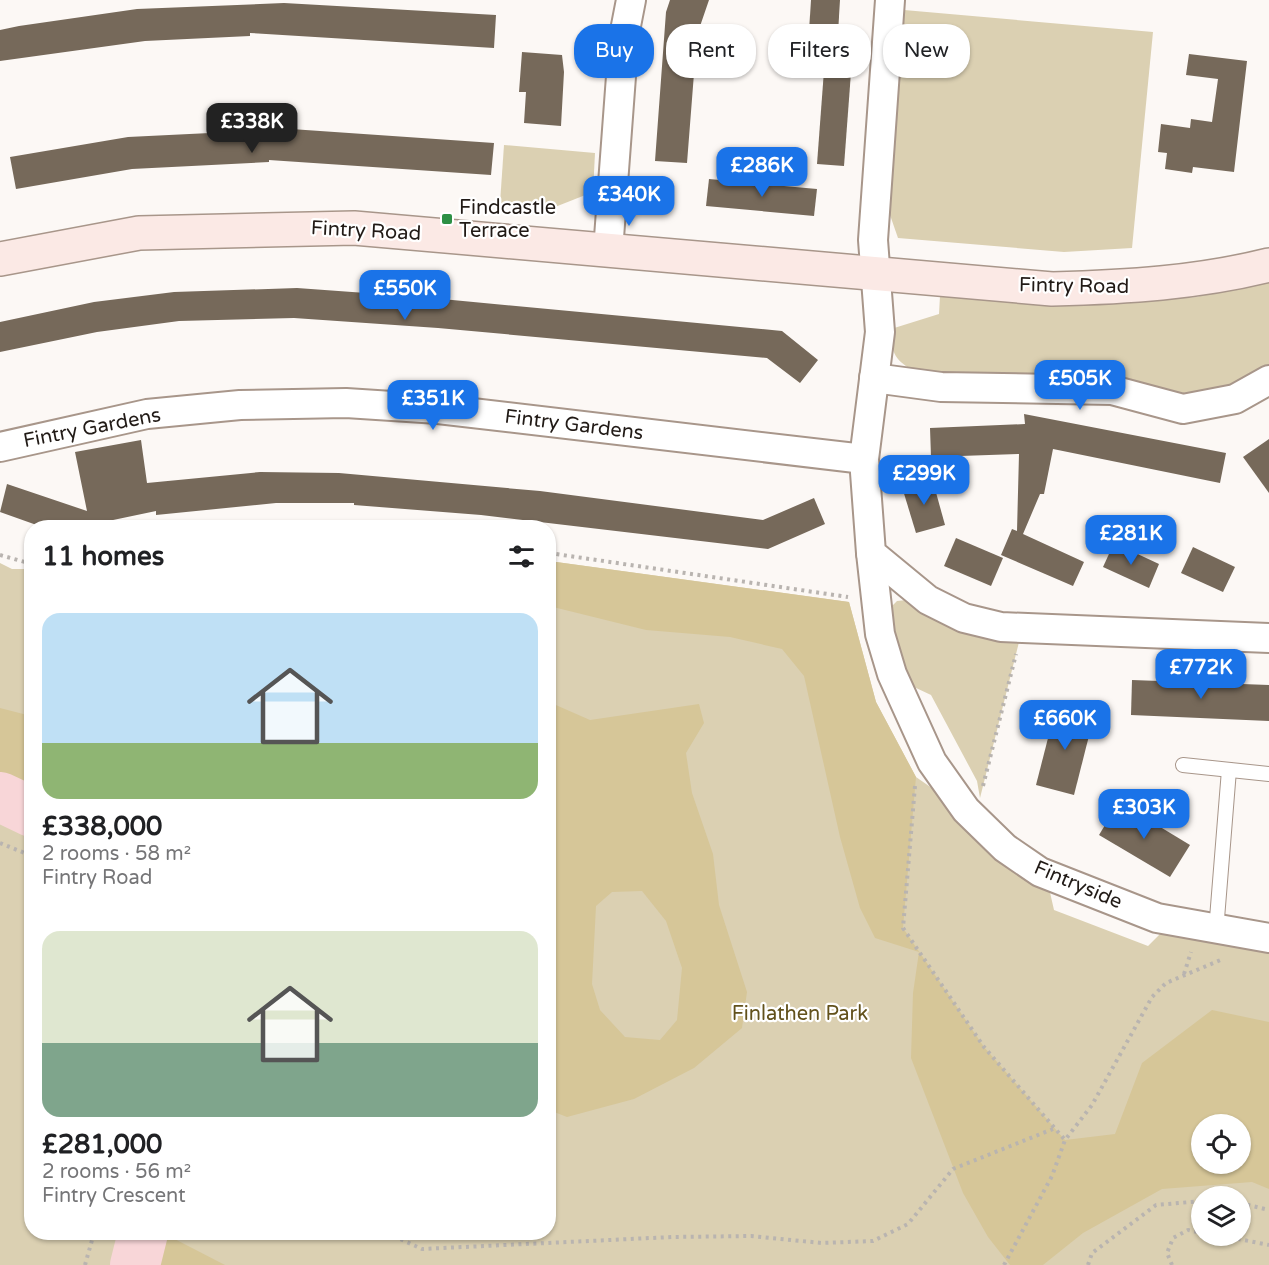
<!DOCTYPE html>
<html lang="en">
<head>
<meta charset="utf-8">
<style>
	:root { --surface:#fff; --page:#f2f2f2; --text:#202124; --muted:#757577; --accent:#1a73e8 }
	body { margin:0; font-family:"Varela Round",sans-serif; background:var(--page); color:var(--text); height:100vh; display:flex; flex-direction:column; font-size:22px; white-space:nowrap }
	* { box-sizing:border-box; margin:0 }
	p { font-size:20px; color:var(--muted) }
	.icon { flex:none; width:33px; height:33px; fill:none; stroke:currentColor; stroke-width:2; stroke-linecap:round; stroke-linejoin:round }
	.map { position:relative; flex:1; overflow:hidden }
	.drawer { position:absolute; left:24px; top:520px; width:532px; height:720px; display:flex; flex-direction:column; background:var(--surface); border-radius:24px; box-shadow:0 2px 4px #0004 }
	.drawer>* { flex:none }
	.top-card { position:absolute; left:574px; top:24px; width:570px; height:54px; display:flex; gap:12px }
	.tools { position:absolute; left:1191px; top:1114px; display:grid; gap:12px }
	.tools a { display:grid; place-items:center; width:60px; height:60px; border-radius:50%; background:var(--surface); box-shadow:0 2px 4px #0004; font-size:30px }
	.price { position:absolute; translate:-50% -51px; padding:0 14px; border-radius:12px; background:var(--accent); color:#fff; font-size:20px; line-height:39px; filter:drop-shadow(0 2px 3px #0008) }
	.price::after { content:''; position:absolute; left:50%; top:36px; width:18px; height:14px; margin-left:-9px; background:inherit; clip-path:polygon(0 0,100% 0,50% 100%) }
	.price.current { background:#222; color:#fff }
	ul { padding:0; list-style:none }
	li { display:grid; align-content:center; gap:12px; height:318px; padding:0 18px }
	li span { display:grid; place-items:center; height:186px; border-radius:18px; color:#555 }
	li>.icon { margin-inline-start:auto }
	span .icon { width:108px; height:108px; fill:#fffc; stroke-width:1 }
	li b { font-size:26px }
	h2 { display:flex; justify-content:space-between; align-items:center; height:72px; padding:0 18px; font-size:26px }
	.chip { padding:0 21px; border-radius:24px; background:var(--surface); box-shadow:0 2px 4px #0004; font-size:21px; line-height:54px }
	.chip.current { background:var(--accent); color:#fff }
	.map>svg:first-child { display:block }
</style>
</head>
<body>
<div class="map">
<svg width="1269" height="1265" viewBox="0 0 1269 1265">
	<rect width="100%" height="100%" fill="#fcf8f5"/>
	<!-- green -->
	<g fill="#dbd0b2" fill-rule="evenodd">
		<path d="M904 10 1153 32 1132 248 1064 252 898 238 890 215Z"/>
		<path d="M504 145 595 153 593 192 555 207 500 203Z"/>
		<path d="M1266 281 1269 282V369L1233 391 1181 399 918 373C895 361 891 354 891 329L939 314 940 296 1075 306 1196 297Z"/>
		<path d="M549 561 849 602 876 702 916 777 939 793 1049 888 1054 910 1148 946 1163 931 1223 945 1269 950V1265H0V563L12 569H32V1233H549ZM1202 1125H1240V1164H1202ZM1202 1197H1240V1236H1202Z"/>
		<path d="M907 600C939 629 977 639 1019 642L980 798 977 781 931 695 914 687 903 666 893 626 892 606 897 601Z"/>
	</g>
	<!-- forest -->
	<g fill="#d6c698" fill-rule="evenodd">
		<path d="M549 561 849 602 876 702 916 777 903 928 984 1047 1065 1140 1115 1134 1142 1063 1212 1010 1269 1022V1189L1252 1182 1162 1189 1083 1233 1043 1265H1010L988 1237 963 1193 911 1058 913 993 919 952 875 938 860 908 840 837 804 676 782 649 730 637 646 630 549 606ZM1202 1125H1240V1164H1202Z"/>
		<path d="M549 702 590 720 699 704 704 723 686 753 692 793 713 854 719 905 747 992 742 1028 694 1068 634 1099 567 1117 549 1110ZM642 891 666 921 682 968 677 1020 660 1040 625 1037 600 1010 592 984 596 906 612 892Z"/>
		<path d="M0 708 31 716V812L0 797Z"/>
		<path d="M143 1233H163L225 1265H135Z"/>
	</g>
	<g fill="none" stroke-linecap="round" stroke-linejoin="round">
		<!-- river -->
		<g stroke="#f8d6d8" stroke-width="50">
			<path d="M0 797 32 812"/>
			<path d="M135 1265 143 1233"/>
		</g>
	</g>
	<!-- building -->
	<g fill="#76695a">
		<path d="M670 0H709L697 35 687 163 655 161 666 12Z"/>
		<path d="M811 0H840L838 33 809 31Z"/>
		<path d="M284 3 496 15 494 48 250 33V36L145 41 0 61V30L19 26 137 9Z"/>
		<path d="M522 52 562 55 564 72 561 126 524 123 526 92H519Z"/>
		<path d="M1189 54 1247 61 1234 172 1193 167 1192 173 1165 169 1167 153 1158 152 1161 124 1190 128 1191 119 1212 122 1218 79 1186 75Z"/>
		<path d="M825 57 852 59 844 166 817 164Z"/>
		<path d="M291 129 494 143 491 175 269 160V162L132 169 16 189 10 157 128 137Z"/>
		<path d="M709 179 817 189 814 216 706 206Z"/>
		<path d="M297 288 421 297 782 331 818 360 800 383 767 358 438 328 294 318 179 321 97 332 0 352V322L94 302 174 292Z"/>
		<path d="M1024 414 1226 453 1220 483 1053 449 1044 494H1040L1023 534 1084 562 1073 586 1001 555 1012 529 1017 531 1019 454 931 457 930 428 1025 424Z"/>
		<path d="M1269 439V493L1243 457Z"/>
		<path d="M141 440 147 483 260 472 339 473 540 491 763 520 814 498 825 524 768 549 481 515 354 505V503H276L156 515V511L75 528H45L0 512 7 484 87 511 75 452Z"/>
		<path d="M932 478 945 525 916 533 902 487Z"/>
		<path d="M956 538 1003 558 991 586 944 566Z"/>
		<path d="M1114 543 1159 564 1149 588 1103 567Z"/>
		<path d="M1193 547 1235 567 1223 592 1181 573Z"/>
		<path d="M1132 680 1269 685V721L1131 715Z"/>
		<path d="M1056 707 1094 716 1074 795 1036 785Z"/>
		<path d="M1119 802 1190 845 1170 877 1099 835Z"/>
	</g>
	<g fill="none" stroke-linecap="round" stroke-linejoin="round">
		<!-- lane casing -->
		<g stroke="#a8968a" stroke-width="16">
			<g id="lane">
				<path d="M1183 765 1269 774"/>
				<path d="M1216 931 1229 770"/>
			</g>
		</g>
		<!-- street casing -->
		<g stroke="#a8968a" stroke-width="32">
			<g id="street">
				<path d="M890 0 873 240 880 332 864 459 871 553 928 600 964 618 1001 627 1269 638"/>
				<path d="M608 251 624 36 631 0"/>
				<path d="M874 378 941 387 1112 390 1183 409 1235 399 1269 380"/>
				<path d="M0 447 147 414 240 405 346 403 438 409 864 459"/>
				<path d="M871 553 880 634 892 674 932 762 966 810 1005 848 1040 872 1157 918 1269 938"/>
			</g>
		</g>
		<!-- secondary casing -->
		<g stroke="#a8968a" stroke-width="36">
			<path id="secondary" d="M0 259 139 233 354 228 1052 289C1126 287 1197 283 1269 265"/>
		</g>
		<!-- path -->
		<g stroke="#b9b4b0" stroke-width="4" stroke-dasharray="3 4.5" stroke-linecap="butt">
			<path d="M549 553 848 597"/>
			<path d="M0 555 32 564"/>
			<path d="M915 786 903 928 984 1047 1065 1140"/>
			<path d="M983 786 1016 654"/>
			<path d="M0 843 32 856"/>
			<path d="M1184 974 1191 952"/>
			<path d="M1240 1203 1269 1210"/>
			<path d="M387 1233 422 1249 672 1237 751 1236 822 1243 873 1241 908 1224 953 1169 1053 1129"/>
			<path d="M1223 1236 1269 1245"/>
			<path d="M85 1265 94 1233"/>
			<path d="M1004 1265 1052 1176 1065 1140 1092 1105 1152 997 1166 983 1223 959"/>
			<path d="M1088 1265 1092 1253 1156 1205 1202 1201"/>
			<path d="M1172 1265 1167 1253 1173 1238 1188 1230 1202 1233"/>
		</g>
		<!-- lane -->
		<use href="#lane" stroke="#fff" stroke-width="14"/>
		<!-- street -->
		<use href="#street" stroke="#fff" stroke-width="28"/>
		<!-- secondary -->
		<use href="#secondary" stroke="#fbe9e5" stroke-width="33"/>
	</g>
	<!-- markers -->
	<rect fill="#2d9045" stroke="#fff" stroke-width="2" x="441" y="213" width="12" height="12" rx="3"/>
	<g text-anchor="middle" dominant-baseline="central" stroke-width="4.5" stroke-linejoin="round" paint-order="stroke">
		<!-- poi labels -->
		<g font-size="20" fill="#211a16" stroke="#fff" text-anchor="start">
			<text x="459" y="208">Findcastle<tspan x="459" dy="23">Terrace</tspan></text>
		</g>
		<!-- street labels -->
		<g font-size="20" fill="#211a16" stroke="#fff">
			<text transform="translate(366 231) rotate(3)">Fintry Road</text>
			<text transform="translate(1074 286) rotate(1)">Fintry Road</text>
			<text transform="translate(574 425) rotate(7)">Fintry Gardens</text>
			<text transform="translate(92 428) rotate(-11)">Fintry Gardens</text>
			<text transform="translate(1078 885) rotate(23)">Fintryside</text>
		</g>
		<!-- park labels -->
		<g font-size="20" fill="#62511b" stroke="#fff">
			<text x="800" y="1014">Finlathen Park</text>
		</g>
	</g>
</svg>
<div class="tools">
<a><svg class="icon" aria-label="locate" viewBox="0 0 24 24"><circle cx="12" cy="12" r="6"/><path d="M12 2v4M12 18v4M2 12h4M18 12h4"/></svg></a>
<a><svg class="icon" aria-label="layers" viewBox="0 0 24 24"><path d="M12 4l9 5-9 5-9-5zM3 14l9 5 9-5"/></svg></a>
</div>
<b class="price current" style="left:252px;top:154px">£338K</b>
<b class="price" style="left:762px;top:198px">£286K</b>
<b class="price" style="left:629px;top:227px">£340K</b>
<b class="price" style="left:405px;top:321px">£550K</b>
<b class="price" style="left:1080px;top:411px">£505K</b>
<b class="price" style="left:433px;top:431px">£351K</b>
<b class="price" style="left:924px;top:506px">£299K</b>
<b class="price" style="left:1131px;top:566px">£281K</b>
<b class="price" style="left:1201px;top:700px">£772K</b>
<b class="price" style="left:1065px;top:751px">£660K</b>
<b class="price" style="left:1144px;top:840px">£303K</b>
<div class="top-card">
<a class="chip current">Buy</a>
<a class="chip">Rent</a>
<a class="chip">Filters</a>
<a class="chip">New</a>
</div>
<section class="drawer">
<h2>11 homes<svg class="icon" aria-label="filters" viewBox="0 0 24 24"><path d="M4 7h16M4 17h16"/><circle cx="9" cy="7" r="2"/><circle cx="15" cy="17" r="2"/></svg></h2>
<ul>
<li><span style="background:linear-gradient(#bfe0f5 70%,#8fb573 0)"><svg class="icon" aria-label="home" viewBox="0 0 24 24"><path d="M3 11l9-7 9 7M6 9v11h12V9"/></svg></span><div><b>£338,000</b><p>2 rooms · 58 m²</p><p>Fintry Road</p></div></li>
<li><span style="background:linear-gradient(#dfe7d0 60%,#7fa58c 0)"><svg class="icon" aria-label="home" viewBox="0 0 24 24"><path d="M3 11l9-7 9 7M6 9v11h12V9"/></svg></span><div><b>£281,000</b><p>2 rooms · 56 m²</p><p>Fintry Crescent</p></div></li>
</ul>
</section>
</div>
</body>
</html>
